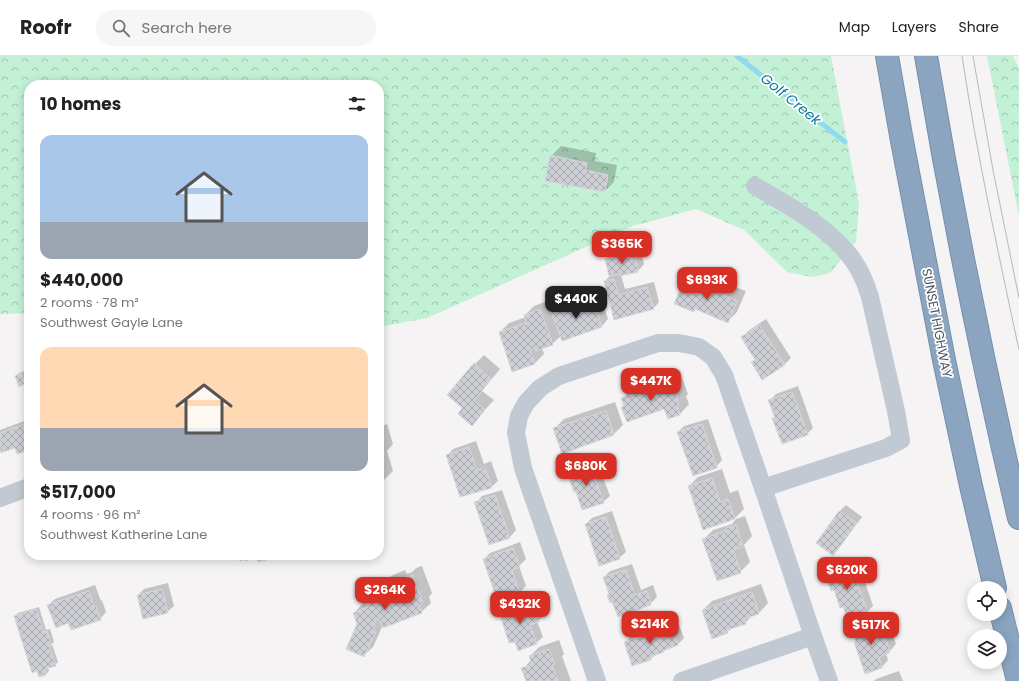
<!DOCTYPE html>
<html lang="en">
<head>
<meta charset="utf-8">
<style>
	:root { --surface:#fff; --page:#f6f6f6; --text:#222; --muted:#767676; --line:#e0e0e0; --accent:#d93025 }
	body { margin:0; font-family:Poppins,sans-serif; background:var(--page); color:var(--text); height:100vh; display:flex; flex-direction:column; font-size:15px; white-space:nowrap }
	* { box-sizing:border-box; margin:0 }
	p { font-size:13px; color:var(--muted) }
	.icon { flex:none; width:22px; height:22px; fill:none; stroke:currentColor; stroke-width:2; stroke-linecap:round; stroke-linejoin:round }
	.map { position:relative; flex:1; overflow:hidden }
	.drawer { position:absolute; left:24px; top:24px; width:360px; height:480px; display:flex; flex-direction:column; background:var(--surface); border-radius:16px; box-shadow:0 2px 10px #0003 }
	.drawer>* { flex:none }
	.tools { position:absolute; left:967px; top:525px; display:grid; gap:8px }
	.tools a { display:grid; place-items:center; width:40px; height:40px; border-radius:50%; background:var(--surface); box-shadow:0 2px 10px #0003; font-size:20px }
	.price { position:absolute; translate:-50% -34px; padding:0 9px; border-radius:8px; background:var(--accent); color:#fff; font-size:13px; line-height:26px; filter:drop-shadow(0 1px 2px #0008) }
	.price::after { content:''; position:absolute; left:50%; top:24px; width:12px; height:9px; margin-left:-6px; background:inherit; clip-path:polygon(0 0,100% 0,50% 100%) }
	.price.on { background:#222; color:#fff }
	ul { padding:0; list-style:none }
	li { display:grid; align-content:center; gap:8px; height:212px; padding:0 16px }
	li span { display:grid; place-items:center; height:124px; border-radius:12px; color:#555 }
	li>.icon { margin-inline-start:auto }
	span .icon { width:72px; height:72px; fill:#fffc; stroke-width:1 }
	li b { font-size:17px }
	h2 { display:flex; justify-content:space-between; align-items:center; height:48px; padding:0 16px; font-size:17px }
	header { display:flex; align-items:center; gap:24px; box-sizing:border-box; height:56px; padding:0 20px; background:var(--surface); border-bottom:1px solid var(--line) }
	header strong { font-size:19px }
	nav { display:flex; gap:22px; margin-inline-start:auto; font-size:14px }
	.search { width:280px; height:36px; background:var(--page); display:flex; align-items:center; gap:10px; box-sizing:border-box; padding:0 14px; border-radius:22px; color:var(--muted); font-size:15px }
	.map>svg:first-child { display:block }
</style>
</head>
<body>
<header>
<strong>Roofr</strong>
<div class="search"><svg class="icon" aria-label="search" viewBox="0 0 24 24"><circle cx="10" cy="10" r="6"/><path d="M15 15l6 6"/></svg>Search here</div>
<nav><a>Map</a><a>Layers</a><a>Share</a></nav>
</header>
<div class="map">
<svg width="1019" height="625" viewBox="0 0 1019 625">
	<defs>
		<pattern id="forest-crowns" width="20" height="18" patternUnits="userSpaceOnUse"><rect width="20" height="18" fill="#c3f1d5"/><path d="M2 6a3 3 0 1 1 6 0M12 15a3 3 0 1 1 6 0" fill="none" stroke="#a0c6b0"/></pattern>
		<pattern id="building-cross-hatch" width="8" height="8" patternUnits="userSpaceOnUse"><rect width="8" height="8" fill="#cdcfd5"/><path d="M0 0l8 8M0 8l8-8" fill="none" stroke="#a8abb0"/></pattern>
	</defs>
	<rect width="100%" height="100%" fill="#f5f3f3"/>
	<!-- forest -->
	<g fill="url(#forest-crowns)">
		<path d="M0 0H831L859 148 856 186 830 217 813 221 787 216 744 174 696 153 633 170 427 262 379 271V29H29V257L0 258Z"/>
		<path d="M987 0H1013L1019 12V160Z"/>
	</g>
	<!-- shadow -->
	<g fill="#0003">
		<path d="M561 90 596 97 595 105 617 109 614 126 605 135 551 100Z"/>
		<path d="M640 190 644 208 638 215 621 219 625 233 654 226 659 246 653 253 615 262 605 225 610 220 606 203 612 197Z"/>
		<path d="M693 217 714 225 721 218 737 224 735 231 746 235 737 256 727 266 696 253 694 255 684 226Z"/>
		<path d="M590 238 594 249 602 246 608 263 602 270 562 284 561 280 552 288 542 292 544 298 535 307 500 276 509 267 526 261 525 259 534 250 550 244 553 255 559 249Z"/>
		<path d="M766 263 791 302 785 308 763 323 752 306 756 302 742 281 748 275Z"/>
		<path d="M484 299 500 313 482 335 494 344 472 368 464 352 475 308Z"/>
		<path d="M24 315 28 325 25 328 16 320 19 317Z"/>
		<path d="M680 316 688 338 686 340 689 348 680 358 665 352 622 351 624 349 622 343 632 333Z"/>
		<path d="M798 330 813 372 807 378 774 363 776 361 770 344 776 338Z"/>
		<path d="M615 346 623 369 614 378 554 373 564 363Z"/>
		<path d="M29 361V393L16 391 0 396V374L27 364Z"/>
		<path d="M708 363 722 404 716 411 678 376 684 370Z"/>
		<path d="M387 368 393 388 387 395 393 415 384 424 379 426V371Z"/>
		<path d="M476 385 484 408 491 405 498 425 491 431 447 400 453 393Z"/>
		<path d="M596 403 610 440 603 446 576 435 568 418 575 411Z"/>
		<path d="M722 413 730 437 738 434 744 453 735 462 703 473 689 430 698 421Z"/>
		<path d="M502 434 516 474 510 481 476 447 482 440Z"/>
		<path d="M846 449 862 461 839 492 833 498 817 487 840 455Z"/>
		<path d="M612 455 626 496 619 502 586 468 592 462Z"/>
		<path d="M745 460 752 480 744 489 750 506 740 516 704 483 713 474 732 468 736 463Z"/>
		<path d="M520 486 526 503 519 510 526 530 520 536 498 543 484 503 490 497Z"/>
		<path d="M240 499H270L266 503 257 500Z"/>
		<path d="M857 502 873 550 867 556 844 550 826 518 833 511Z"/>
		<path d="M632 508 641 534 653 529 657 541 650 548 613 545 608 539 610 537 604 521 610 515Z"/>
		<path d="M422 510 432 537 429 541 431 547 421 556 382 571 373 591 363 600 358 568 354 557 363 547 368 546 365 540 375 530 385 526 391 520 405 514 407 518 412 516 416 512Z"/>
		<path d="M168 527 174 550 167 556 138 539 144 533Z"/>
		<path d="M761 528 768 547 759 557 753 559 745 567 732 572 727 576 703 554 712 545Z"/>
		<path d="M95 529 101 545 102 544 106 556 100 563 69 566 48 549 55 543Z"/>
		<path d="M538 539 545 559 537 565 543 581 536 587 500 556 506 550Z"/>
		<path d="M39 551 46 574 50 573 54 586 52 588 58 606 55 609 48 612 49 615 46 618 15 560 18 557Z"/>
		<path d="M885 559 896 588 889 596 886 597 888 604 882 611 866 617 856 585 852 575 859 568Z"/>
		<path d="M677 564 684 582 677 589 666 593 663 596 655 599 651 603 633 609 625 587 631 580Z"/>
		<path d="M559 584 564 598 562 600 571 625H527L523 613 531 604 530 600 539 591Z"/>
		<path d="M899 615 903 625H874L876 623Z"/>
	</g>
	<g fill="none" stroke-linecap="round" stroke-linejoin="round">
		<!-- stream -->
		<path stroke="#90daee" stroke-width="5" d="M737 0 845 86"/>
	</g>
	<!-- building -->
	<g fill="url(#building-cross-hatch)" stroke="#d7d9de">
		<path d="M550 99 587 107 586 114 608 119 605 136 545 125Z"/>
		<path d="M634 196 638 216 620 220V218L609 220 605 203Z"/>
		<path d="M614 223 619 239 647 231 654 253 614 264 604 225Z"/>
		<path d="M683 226 705 235 706 232 708 233 711 226 729 234 726 240 737 245 728 267 695 253 694 256 674 248Z"/>
		<path d="M584 244 588 254 596 252 602 271 562 285 551 255Z"/>
		<path d="M540 253 553 289 536 295 535 292 530 294 535 308 512 316 499 276 526 267 524 259Z"/>
		<path d="M759 269 785 309 762 324 751 306 755 304 741 281Z"/>
		<path d="M474 307 491 323 474 345 485 354 472 370 458 358 462 352 447 339Z"/>
		<path d="M21 317 25 328 19 331 15 320Z"/>
		<path d="M671 325 679 348 677 349 680 359 668 363 664 353 627 366 621 351 624 350 621 342Z"/>
		<path d="M792 336 808 379 782 388 772 362H775L768 344Z"/>
		<path d="M606 355 614 379 562 398 553 372Z"/>
		<path d="M29 363V394L17 398 15 392 0 397V377L25 368 24 365Z"/>
		<path d="M702 368 717 412 693 420 677 376Z"/>
		<path d="M379 382 384 399 379 401Z"/>
		<path d="M469 391 477 414 485 411 492 432 460 441 446 399Z"/>
		<path d="M590 409 604 447 582 454 576 436H574L567 417Z"/>
		<path d="M379 410 384 425 379 427Z"/>
		<path d="M712 422 720 446 728 443 735 463 703 474 688 430Z"/>
		<path d="M495 439 510 482 489 489 474 446Z"/>
		<path d="M839 455 857 467 833 500 816 487Z"/>
		<path d="M606 461 620 503 599 510 585 468Z"/>
		<path d="M736 469 743 491 733 494 741 517 717 525 702 483 726 475V472Z"/>
		<path d="M513 492 520 511 512 514 520 537 497 544 483 503Z"/>
		<path d="M239 499H265L266 504 258 506 256 501 245 505V503L240 505Z"/>
		<path d="M850 507 868 557 848 564 843 551 840 552 834 534 831 535 825 517Z"/>
		<path d="M626 514 635 539 647 535 651 548V549L618 561 612 546 610 547 607 539 609 538 603 521Z"/>
		<path d="M413 519 423 547 419 549 422 557 383 572 379 563 374 565 375 569 373 573 376 575 364 601 346 593 357 568 353 557 368 551 364 540 382 533 381 529 396 523 397 527 406 524V521Z"/>
		<path d="M162 533 168 557 143 563 137 539Z"/>
		<path d="M89 535 94 551 96 550 101 564 71 574 68 567 56 572 47 549Z"/>
		<path d="M752 536 759 558 744 563 746 568 727 574 728 577 712 583 702 554Z"/>
		<path d="M532 545 539 566 530 569 537 588 518 595 515 586 509 587 499 556Z"/>
		<path d="M36 553 44 576 47 575 52 590H49L56 610 45 613 46 619 39 621 37 615 32 617 14 560Z"/>
		<path d="M879 564 890 595 889 597 879 601 882 612 865 618 854 586 856 585 851 575Z"/>
		<path d="M671 570 678 589 663 595 664 596 650 601 651 604 632 610 624 586Z"/>
		<path d="M549 593 555 608 552 609 558 625H526L521 612 532 609 529 600Z"/>
	</g>
	<g fill="none" stroke-linecap="round" stroke-linejoin="round">
		<!-- motorway casing -->
		<g stroke="#7690ad" stroke-width="24">
			<g id="motorway">
				<path d="M887 0 902 85 944 304 971 430 995 532"/>
				<path d="M926 0C952 155 983 309 1019 462"/>
				<path d="M1000 552 1018 625"/>
			</g>
		</g>
		<!-- minor -->
		<g stroke="#c1cad2" stroke-width="18">
			<path d="M755 130C786 148 821 167 845 194 857 207 865 224 870 241L896 355 901 384 886 392 763 432"/>
			<path d="M0 442 29 431"/>
			<path d="M597 625 523 412 516 377 519 360 526 347 540 332 559 320 658 287H679L699 291 713 301 724 319 763 432 813 580 829 625"/>
			<path d="M682 625 813 580"/>
		</g>
		<!-- motorway -->
		<use href="#motorway" stroke="#8ba5c1" stroke-width="22"/>
		<!-- tram -->
		<g stroke="#b5b8bd" stroke-width="1">
			<path d="M962 0C977 99 998 196 1019 294"/>
			<path d="M973 0 993 114 1019 242"/>
		</g>
	</g>
	<g text-anchor="middle" dominant-baseline="central" stroke-width="3.5" stroke-linejoin="round" paint-order="stroke">
		<!-- street labels -->
		<g font-size="13" fill="#4a5661" stroke="#fff">
			<text transform="translate(937 267) rotate(79)">SUNSET HIGHWAY</text>
		</g>
		<!-- water labels -->
		<g font-size="14" font-style="italic" fill="#0c7c9b" stroke="#fff">
			<text transform="translate(791 43) rotate(39)">Golf Creek</text>
		</g>
	</g>
</svg>
<div class="tools">
<a><svg class="icon" aria-label="locate" viewBox="0 0 24 24"><circle cx="12" cy="12" r="6"/><path d="M12 2v4M12 18v4M2 12h4M18 12h4"/></svg></a>
<a><svg class="icon" aria-label="layers" viewBox="0 0 24 24"><path d="M12 4l9 5-9 5-9-5zM3 14l9 5 9-5"/></svg></a>
</div>
<b class="price" style="left:622px;top:209px">$365K</b>
<b class="price" style="left:707px;top:245px">$693K</b>
<b class="price on" style="left:576px;top:264px">$440K</b>
<b class="price" style="left:651px;top:346px">$447K</b>
<b class="price" style="left:586px;top:431px">$680K</b>
<b class="price" style="left:847px;top:535px">$620K</b>
<b class="price" style="left:385px;top:555px">$264K</b>
<b class="price" style="left:520px;top:569px">$432K</b>
<b class="price" style="left:650px;top:589px">$214K</b>
<b class="price" style="left:871px;top:590px">$517K</b>
<section class="drawer">
<h2>10 homes<svg class="icon" aria-label="filters" viewBox="0 0 24 24"><path d="M4 7h16M4 17h16"/><circle cx="9" cy="7" r="2"/><circle cx="15" cy="17" r="2"/></svg></h2>
<ul>
<li><span style="background:linear-gradient(#a9c7e8 70%,#9aa5b1 0)"><svg class="icon" aria-label="home" viewBox="0 0 24 24"><path d="M3 11l9-7 9 7M6 9v11h12V9"/></svg></span><div><b>$440,000</b><p>2 rooms · 78 m²</p><p>Southwest Gayle Lane</p></div></li>
<li><span style="background:linear-gradient(#ffd9b3 65%,#9aa5b1 0)"><svg class="icon" aria-label="home" viewBox="0 0 24 24"><path d="M3 11l9-7 9 7M6 9v11h12V9"/></svg></span><div><b>$517,000</b><p>4 rooms · 96 m²</p><p>Southwest Katherine Lane</p></div></li>
</ul>
</section>
</div>
</body>
</html>
